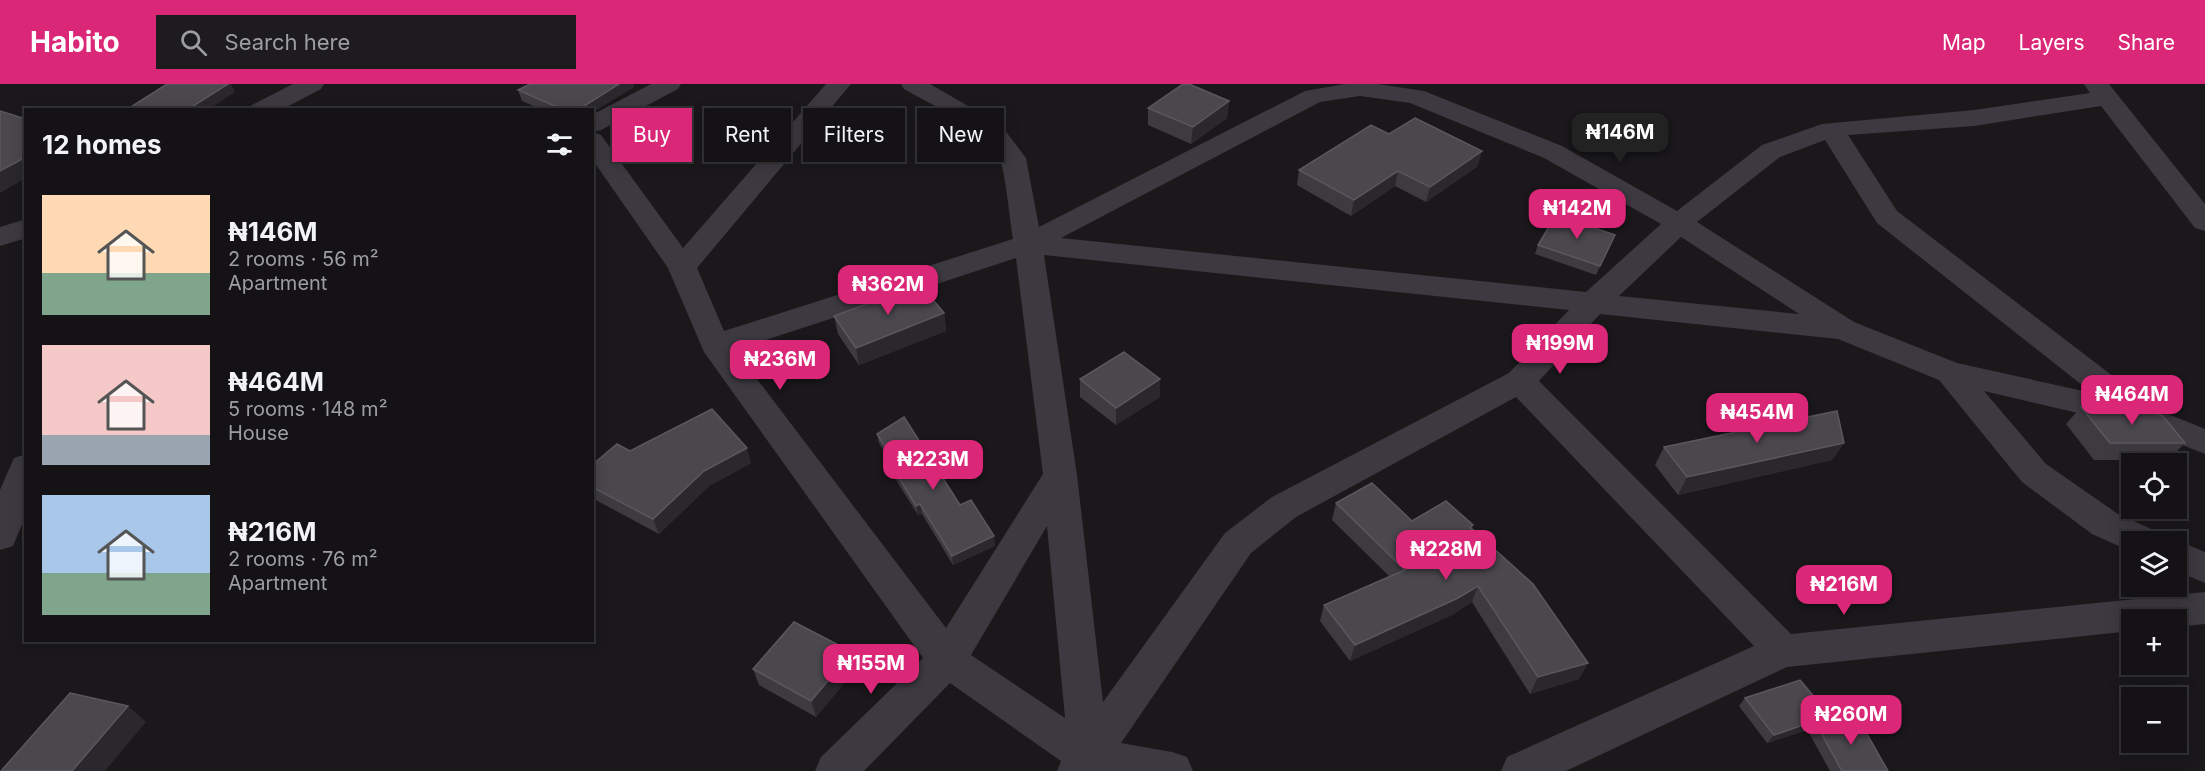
<!DOCTYPE html>
<html lang="en">
<head>
<meta charset="utf-8">
<style>
	:root { --surface:#141214; --page:#1d1b1d; --text:#f1f3f6; --muted:#9d9ea0; --line:#333234; --accent:#db2777 }
	body { margin:0; font-family:Inter,sans-serif; background:var(--page); color:var(--text); height:100vh; display:flex; flex-direction:column; font-size:22px; white-space:nowrap }
	* { box-sizing:border-box; margin:0 }
	p { font-size:20px; color:var(--muted) }
	.icon { flex:none; width:33px; height:33px; fill:none; stroke:currentColor; stroke-width:2; stroke-linecap:round; stroke-linejoin:round }
	.map { position:relative; flex:1; overflow:hidden }
	.sheet { position:absolute; left:24px; top:24px; width:570px; height:534px; display:flex; flex-direction:column; background:var(--surface); border-radius:0px; box-shadow:0 3px 15px #0003,0 0 0 2px var(--line) }
	.sheet>* { flex:none }
	.hud { position:absolute; left:612px; top:24px; width:570px; height:54px; display:flex; gap:12px }
	.buttons { position:absolute; left:2121px; top:369px; display:grid; gap:12px }
	.buttons a { display:grid; place-items:center; width:66px; height:66px; border-radius:0px; background:var(--surface); box-shadow:0 3px 15px #0003,0 0 0 2px var(--line); font-size:30px }
	.price { position:absolute; translate:-50% -51px; padding:0 14px; border-radius:12px; background:var(--accent); color:#fff; font-size:20px; line-height:39px; filter:drop-shadow(0 2px 3px #0008) }
	.price::after { content:''; position:absolute; left:50%; top:36px; width:18px; height:14px; margin-left:-9px; background:inherit; clip-path:polygon(0 0,100% 0,50% 100%) }
	.price.current { background:#222; color:#fff }
	ul { padding:0; list-style:none }
	li { display:flex; align-items:center; gap:18px; height:150px; padding:0 18px }
	li span { display:grid; place-items:center; flex:none; width:168px; height:120px; border-radius:0px; color:#555 }
	li>.icon { margin-inline-start:auto }
	span .icon { width:72px; height:72px; fill:#fffc; stroke-width:1 }
	li b { font-size:26px }
	h2 { display:flex; justify-content:space-between; align-items:center; height:72px; padding:0 18px; font-size:26px }
	.pill { padding:0 21px; border-radius:0px; background:var(--surface); box-shadow:0 3px 15px #0003,0 0 0 2px var(--line); font-size:21px; line-height:54px }
	.pill.current { background:var(--accent); color:#fff }
	header { display:flex; align-items:center; gap:36px; box-sizing:border-box; height:84px; padding:0 30px; background:var(--accent); color:#fff }
	header strong { font-size:28px }
	nav { display:flex; gap:33px; margin-inline-start:auto; font-size:21px }
	.search { width:420px; height:54px; background:var(--page); display:flex; align-items:center; gap:15px; box-sizing:border-box; padding:0 21px; border-radius:0px; color:var(--muted); font-size:22px }
	.map>svg:first-child { display:block }
</style>
</head>
<body>
<header>
<strong>Habito</strong>
<div class="search"><svg class="icon" aria-label="search" viewBox="0 0 24 24"><circle cx="10" cy="10" r="6"/><path d="M15 15l6 6"/></svg>Search here</div>
<nav><a>Map</a><a>Layers</a><a>Share</a></nav>
</header>
<div class="map">
<svg width="2205" height="687" viewBox="0 0 2205 687">
	<rect width="100%" height="100%" fill="#1a181b"/>
	<g fill="none" stroke-linecap="round" stroke-linejoin="round">
		<!-- minor -->
		<g fill="#3c3940" fill-rule="evenodd">
			<path d="M293 0H324L321 5 281 26H249L252 21Z"/>
			<path d="M651 0H681L678 5 601 46 593 48 601 51 683 164 826 0H851L697 184 724 247 1013 155C1010 138 1005 84 999 73 982 43 933 22 904 5L901 0H930L982 30 1007 49 1026 74 1039 143 1305 7 1345 0H1378L1424 7 1562 62 1677 127 1762 61 1822 40 1974 26 2090 9 2084 0H2109L2205 120V147L2195 144 2101 22 1974 42 1848 51 1897 127 2156 325 2205 345V370L2137 343 1984 307 2046 380 2118 430 2158 448 2163 458H2132V468L2092 450 2022 398 1939 296 1838 255 1600 230 1539 297 1791 550 2205 508V540L2176 543V536H2132V547L1787 583 1566 687H1501L1507 673 1754 562 1516 313 1296 433 1251 469 1121 659 1172 668 1187 673 1193 687H1057L1061 677 950 599 864 687H815L821 673 923 574 704 268 668 184 592 75V31ZM1360 12 1410 19 1544 74 1661 140 1586 208 1061 154 1320 18ZM1825 56 1877 139 2092 309 1957 279 1854 238 1697 138 1780 73ZM1681 153 1799 230 1619 212ZM1044 171 1569 226 1509 289 1272 413 1225 449 1103 618 1077 391ZM1016 174 1043 390 946 544 735 266ZM1047 442 1065 634 971 571Z"/>
			<path d="M26 135V154L0 162V143Z"/>
			<path d="M26 370V431L13 462 0 466V406L14 374Z"/>
			<path d="M2176 456 2205 468V499L2176 487V458H2173Z"/>
		</g>
	</g>
	<!-- wall -->
	<g fill="#3e3b40">
		<path d="M530 0H633L634 3 592 26H543L522 17 518 6Z"/>
		<path d="M1229 17 1227 34 1191 60 1148 41V24Z"/>
		<path d="M1389 50 1478 82 1426 118 1395 102 1351 132 1297 101 1299 86Z"/>
		<path d="M1615 151 1596 191 1535 170 1538 161Z"/>
		<path d="M944 229 946 247 859 281 838 250 834 232Z"/>
		<path d="M1080 295 1160 313 1116 341 1080 313Z"/>
		<path d="M2081 323 2185 359 2168 376H2094L2066 340Z"/>
		<path d="M877 350 960 421 995 462 953 481 922 430 918 431 888 383 887 374H888L879 359Z"/>
		<path d="M1844 359 1832 376 1678 411 1655 381 1664 363Z"/>
		<path d="M630 367 751 379 709 402 659 450 592 414V381Z"/>
		<path d="M1336 419 1412 437 1473 441 1472 445 1588 579 1579 595 1530 610 1472 518 1452 531 1350 577 1320 537 1324 521 1389 492 1332 436Z"/>
		<path d="M753 585H856L816 633 759 601Z"/>
		<path d="M1745 614 1825 637 1888 687H1830L1808 647 1810 645 1767 659 1739 622Z"/>
	</g>
	<!-- shaded-wall -->
	<g fill="#2a282c">
		<path d="M228 0H231L235 8 208 26H192L190 24Z"/>
		<path d="M619 0H633L634 3 592 29V26H578Z"/>
		<path d="M1229 17 1227 34 1191 60 1193 43Z"/>
		<path d="M1482 67 1478 82 1426 118 1430 103Z"/>
		<path d="M26 73V94L0 109V87Z"/>
		<path d="M1398 87 1395 102 1351 132 1354 116Z"/>
		<path d="M944 229 946 247 859 281 856 264Z"/>
		<path d="M1160 295V313L1116 341V324Z"/>
		<path d="M1844 359 1832 376 1678 411 1687 393Z"/>
		<path d="M747 364 751 379 709 402 659 450 653 435 704 387Z"/>
		<path d="M920 420 922 430 918 431 916 422Z"/>
		<path d="M994 452 995 462 953 481 952 472Z"/>
		<path d="M1478 502 1472 518 1452 531 1350 577 1355 561Z"/>
		<path d="M852 568 856 585 816 633 811 617Z"/>
		<path d="M1588 579 1579 595 1530 610 1538 593Z"/>
		<path d="M128 622 146 638 105 687H72Z"/>
		<path d="M1830 632 1823 640 1815 638 1810 645 1767 659 1774 651Z"/>
	</g>
	<!-- building -->
	<g fill="#4a474d" stroke="#5a575e" stroke-width="1.5">
		<path d="M167 0H228L190 24 197 26H126Z"/>
		<path d="M530 0H619L578 26H564L518 6Z"/>
		<path d="M1183 0H1189L1229 17 1193 43 1148 24Z"/>
		<path d="M0 27 26 35V73L0 87Z"/>
		<path d="M1415 34 1482 67 1430 103 1398 87 1354 116 1299 86 1371 41 1389 50Z"/>
		<path d="M1556 131 1615 151 1600 182 1538 161Z"/>
		<path d="M920 200 944 229 856 264 834 232Z"/>
		<path d="M1124 268 1160 295 1116 324 1080 295Z"/>
		<path d="M2081 323H2131L2152 328 2163 332 2185 359H2110Z"/>
		<path d="M712 325 747 364 704 387 653 435 592 403V381L617 360 630 367Z"/>
		<path d="M1837 327 1844 359 1687 393 1664 363Z"/>
		<path d="M904 333 960 421 971 416 994 452 952 472 920 420 916 422 887 374 891 372 877 350Z"/>
		<path d="M1372 399 1412 437 1446 417 1473 441 1470 443 1533 500 1588 579 1538 593 1478 502 1458 514 1355 561 1324 521 1405 486 1336 419Z"/>
		<path d="M794 538 852 568 811 617 753 585Z"/>
		<path d="M1800 596 1830 632 1774 651 1745 614Z"/>
		<path d="M70 609 128 622 72 687H1Z"/>
		<path d="M1858 634 1888 687H1842L1815 638Z"/>
	</g>
</svg>
<div class="buttons">
<a><svg class="icon" aria-label="locate" viewBox="0 0 24 24"><circle cx="12" cy="12" r="6"/><path d="M12 2v4M12 18v4M2 12h4M18 12h4"/></svg></a>
<a><svg class="icon" aria-label="layers" viewBox="0 0 24 24"><path d="M12 4l9 5-9 5-9-5zM3 14l9 5 9-5"/></svg></a>
<a>+</a>
<a>−</a>
</div>
<b class="price current" style="left:1620px;top:80px">₦146M</b>
<b class="price" style="left:1577px;top:156px">₦142M</b>
<b class="price" style="left:888px;top:232px">₦362M</b>
<b class="price" style="left:1560px;top:291px">₦199M</b>
<b class="price" style="left:780px;top:307px">₦236M</b>
<b class="price" style="left:2132px;top:342px">₦464M</b>
<b class="price" style="left:1757px;top:360px">₦454M</b>
<b class="price" style="left:933px;top:407px">₦223M</b>
<b class="price" style="left:1446px;top:497px">₦228M</b>
<b class="price" style="left:1844px;top:532px">₦216M</b>
<b class="price" style="left:871px;top:611px">₦155M</b>
<b class="price" style="left:1851px;top:662px">₦260M</b>
<div class="hud">
<a class="pill current">Buy</a>
<a class="pill">Rent</a>
<a class="pill">Filters</a>
<a class="pill">New</a>
</div>
<section class="sheet">
<h2>12 homes<svg class="icon" aria-label="filters" viewBox="0 0 24 24"><path d="M4 7h16M4 17h16"/><circle cx="9" cy="7" r="2"/><circle cx="15" cy="17" r="2"/></svg></h2>
<ul>
<li><span style="background:linear-gradient(#ffd9b3 65%,#7fa58c 0)"><svg class="icon" aria-label="home" viewBox="0 0 24 24"><path d="M3 11l9-7 9 7M6 9v11h12V9"/></svg></span><div><b>₦146M</b><p>2 rooms · 56 m²</p><p>Apartment</p></div></li>
<li><span style="background:linear-gradient(#f6c9c9 75%,#9aa5b1 0)"><svg class="icon" aria-label="home" viewBox="0 0 24 24"><path d="M3 11l9-7 9 7M6 9v11h12V9"/></svg></span><div><b>₦464M</b><p>5 rooms · 148 m²</p><p>House</p></div></li>
<li><span style="background:linear-gradient(#a9c7e8 65%,#7fa58c 0)"><svg class="icon" aria-label="home" viewBox="0 0 24 24"><path d="M3 11l9-7 9 7M6 9v11h12V9"/></svg></span><div><b>₦216M</b><p>2 rooms · 76 m²</p><p>Apartment</p></div></li>
</ul>
</section>
</div>
</body>
</html>
